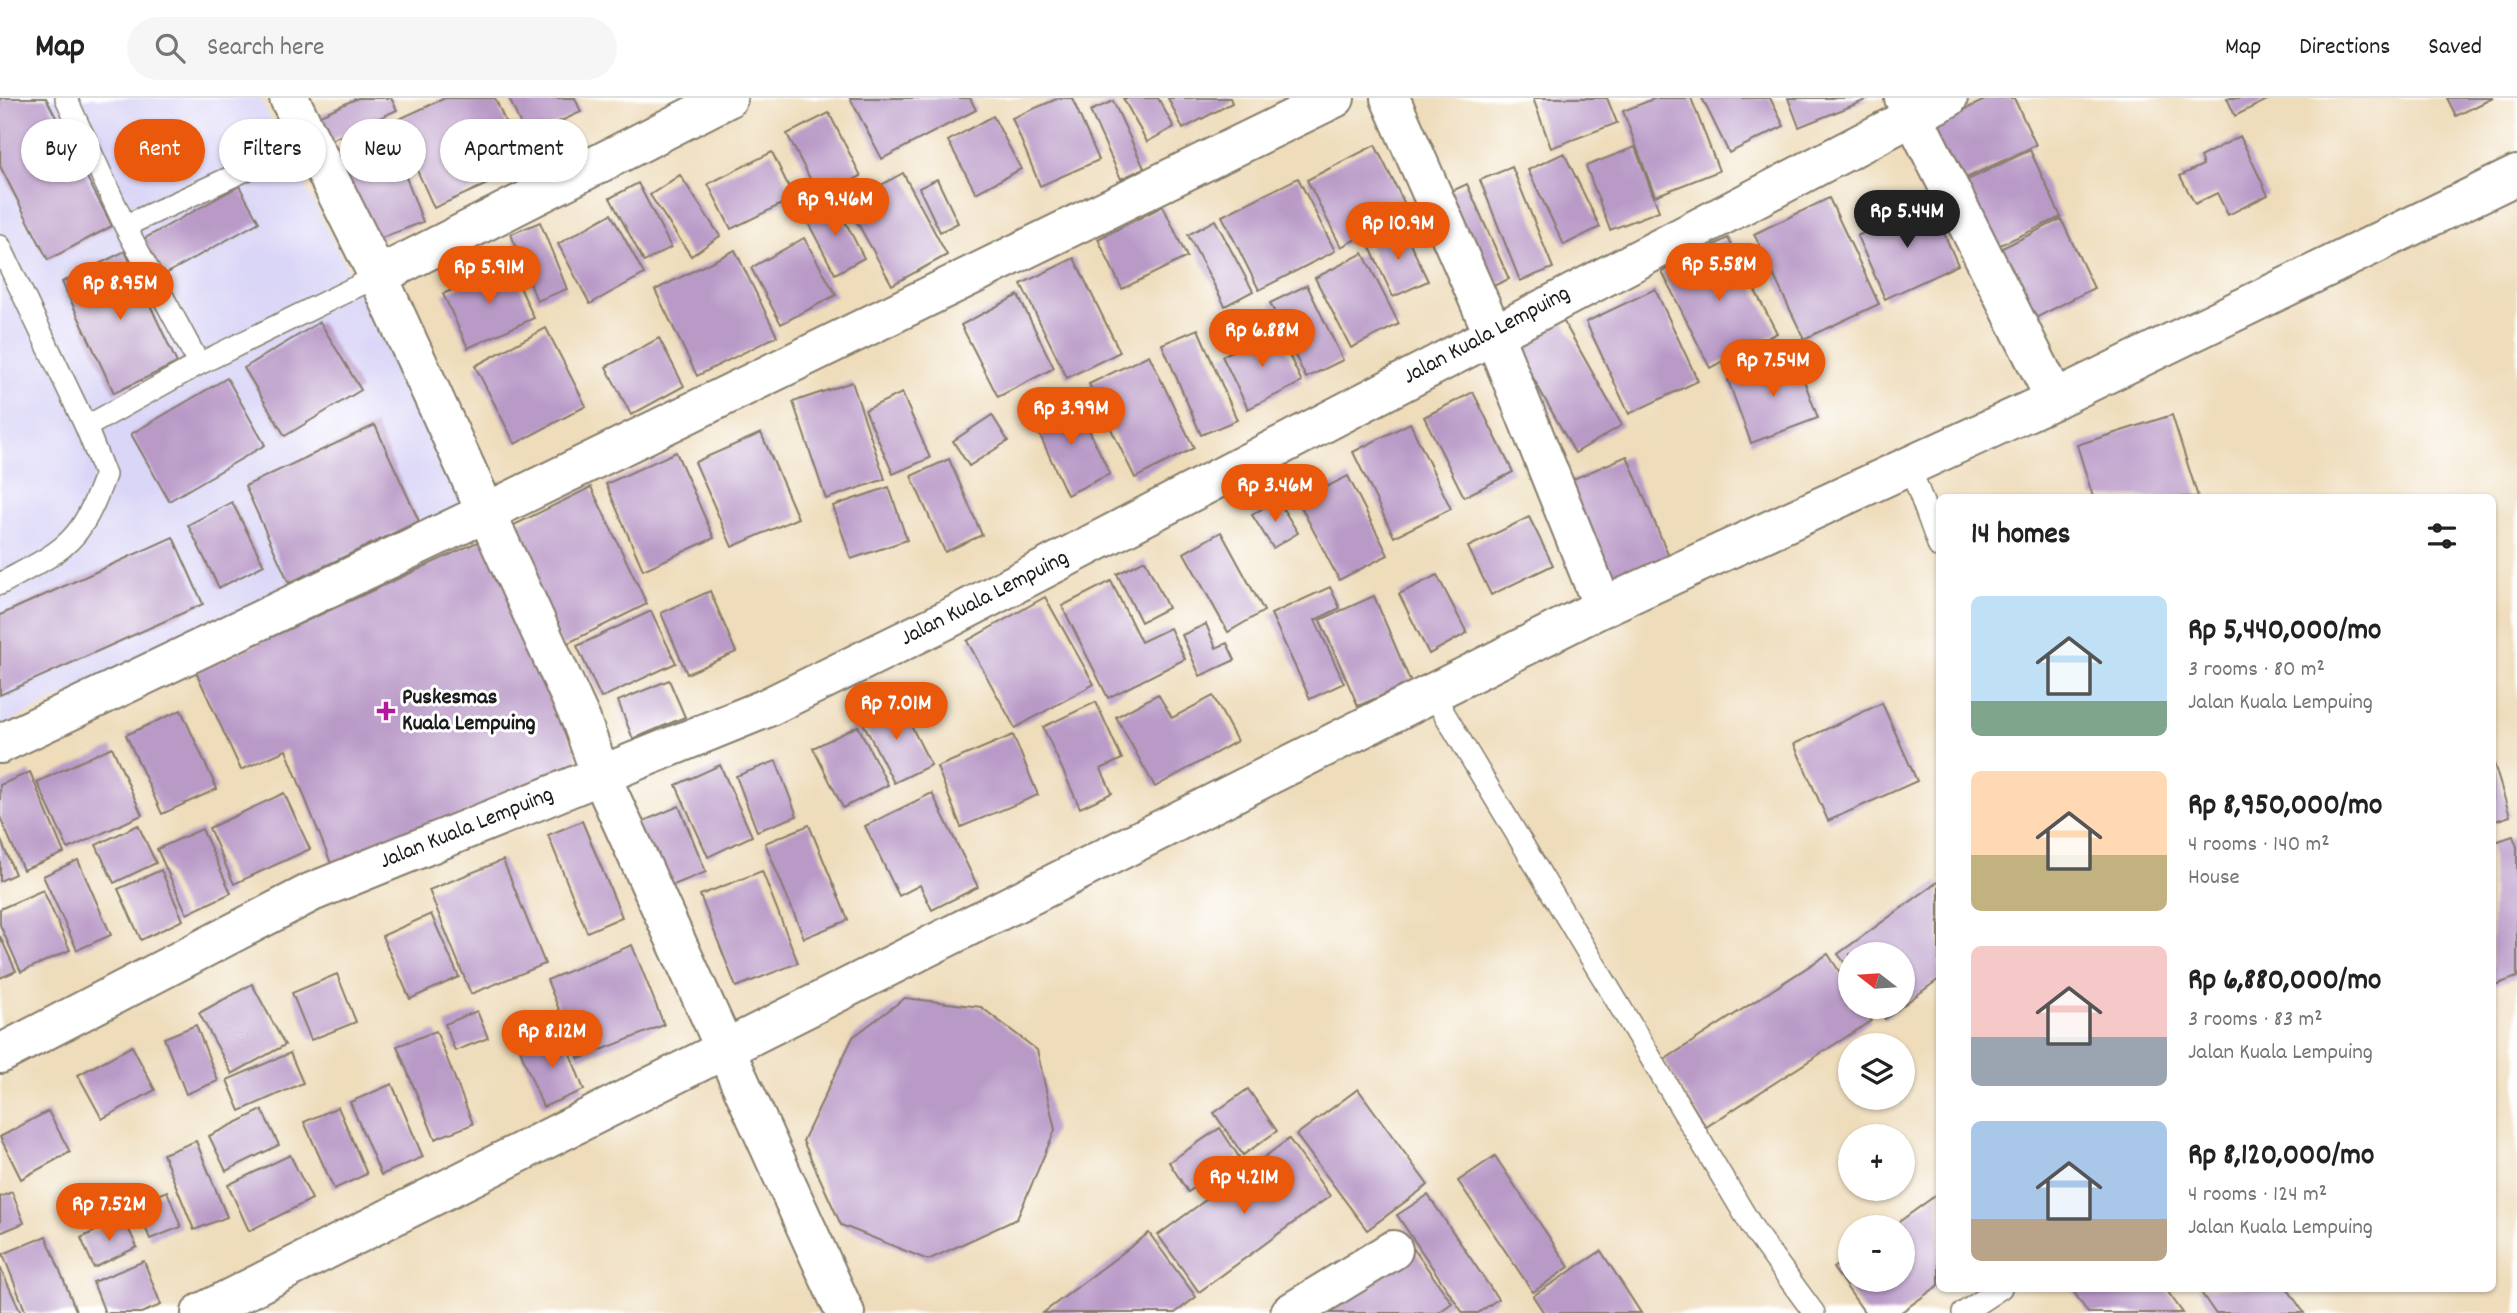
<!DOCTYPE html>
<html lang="en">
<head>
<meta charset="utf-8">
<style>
	:root { --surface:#fff; --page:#f6f6f6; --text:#222; --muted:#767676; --line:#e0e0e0; --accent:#ea580c }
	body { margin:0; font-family:Dekko,sans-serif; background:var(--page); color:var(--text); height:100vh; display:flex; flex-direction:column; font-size:26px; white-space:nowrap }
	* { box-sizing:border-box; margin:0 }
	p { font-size:23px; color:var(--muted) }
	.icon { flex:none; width:38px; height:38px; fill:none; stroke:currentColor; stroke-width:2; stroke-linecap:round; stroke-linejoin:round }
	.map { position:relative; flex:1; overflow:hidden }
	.details { position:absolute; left:1936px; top:396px; width:560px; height:798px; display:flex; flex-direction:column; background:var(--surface); border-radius:10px; box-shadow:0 2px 5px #0004 }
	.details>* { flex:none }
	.hud { position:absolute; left:21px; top:21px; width:665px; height:63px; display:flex; gap:14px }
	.needle { width:46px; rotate:287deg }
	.controls { position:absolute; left:1838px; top:844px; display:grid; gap:14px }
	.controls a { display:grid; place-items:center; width:77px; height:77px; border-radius:50%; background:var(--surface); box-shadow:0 2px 5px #0004; font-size:35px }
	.price { position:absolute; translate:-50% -60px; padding:0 16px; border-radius:24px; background:var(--accent); color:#fff; font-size:23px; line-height:46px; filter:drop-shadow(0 2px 4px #0008) }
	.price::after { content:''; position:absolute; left:50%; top:42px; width:21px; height:16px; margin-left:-10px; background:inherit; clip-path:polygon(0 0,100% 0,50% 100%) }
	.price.current { background:#222; color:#fff }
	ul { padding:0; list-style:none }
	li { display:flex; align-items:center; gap:21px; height:175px; padding:0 35px }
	li span { display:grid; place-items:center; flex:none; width:196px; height:140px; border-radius:10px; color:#555 }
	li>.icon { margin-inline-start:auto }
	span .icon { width:84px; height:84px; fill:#fffc; stroke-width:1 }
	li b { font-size:30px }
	h2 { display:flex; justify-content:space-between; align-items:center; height:84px; padding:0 35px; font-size:30px }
	.pill { padding:0 24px; border-radius:32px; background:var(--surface); box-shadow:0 2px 5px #0004; font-size:24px; line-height:63px }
	.pill.current { background:var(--accent); color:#fff }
	header { display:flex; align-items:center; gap:42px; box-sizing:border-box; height:98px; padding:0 35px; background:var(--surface); border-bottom:2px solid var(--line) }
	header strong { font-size:33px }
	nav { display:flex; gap:38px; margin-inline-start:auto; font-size:24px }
	.search { width:490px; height:63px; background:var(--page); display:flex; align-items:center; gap:18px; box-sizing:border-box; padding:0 24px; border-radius:38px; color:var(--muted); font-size:26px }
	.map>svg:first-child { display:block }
</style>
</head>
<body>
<header>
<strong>Map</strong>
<div class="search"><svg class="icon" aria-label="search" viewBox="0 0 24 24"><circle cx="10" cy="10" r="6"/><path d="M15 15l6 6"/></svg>Search here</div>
<nav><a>Map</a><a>Directions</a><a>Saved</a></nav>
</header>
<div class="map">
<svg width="2517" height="1215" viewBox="0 0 2517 1215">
	<rect width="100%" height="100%" fill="#fff"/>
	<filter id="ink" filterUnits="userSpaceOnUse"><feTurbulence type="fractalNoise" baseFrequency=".0143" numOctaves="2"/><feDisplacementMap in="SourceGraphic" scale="14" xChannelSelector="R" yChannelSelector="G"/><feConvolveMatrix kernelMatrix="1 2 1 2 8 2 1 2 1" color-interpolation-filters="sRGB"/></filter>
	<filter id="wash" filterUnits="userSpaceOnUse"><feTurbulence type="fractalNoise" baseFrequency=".00686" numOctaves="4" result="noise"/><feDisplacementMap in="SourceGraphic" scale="28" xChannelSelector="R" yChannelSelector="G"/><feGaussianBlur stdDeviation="1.57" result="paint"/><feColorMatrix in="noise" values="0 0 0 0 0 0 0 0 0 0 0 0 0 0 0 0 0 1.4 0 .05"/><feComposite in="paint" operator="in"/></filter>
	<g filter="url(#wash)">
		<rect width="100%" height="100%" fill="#eedcba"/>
		<!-- built -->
		<path fill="#dad6f7" d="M0 0H260L467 406 0 629Z"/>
		<g id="blocks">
			<!-- building -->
			<g fill="#b99ac7">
				<path d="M0 0H46L112 128 48 162 0 68Z"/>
				<path d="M358 0H391L397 12 329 43 318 18Z"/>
				<path d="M445 0H495L525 69 434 110 395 23Z"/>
				<path d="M509 0H575L581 14 526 39Z"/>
				<path d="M850 0H970L976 12 882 61Z"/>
				<path d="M1059 0H1072L1099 62 1040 88 1012 20Z"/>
				<path d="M1123 0H1158L1174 29 1147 44Z"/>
				<path d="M1168 0H1230L1232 5 1183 31Z"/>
				<path d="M1533 0H1607L1617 25 1551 50Z"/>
				<path d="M1656 0H1691L1719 73 1655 98 1623 13Z"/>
				<path d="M1702 0H1770L1784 28 1729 55Z"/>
				<path d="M1788 0H1871L1799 29Z"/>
				<path d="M1989 0H2014L2036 47 1954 86 1928 29Z"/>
				<path d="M2227 0H2271L2235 18Z"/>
				<path d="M2447 0H2493L2456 18Z"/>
				<path d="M1113 3 1144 70 1121 81 1090 13Z"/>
				<path d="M829 15 861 78 820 100 787 36Z"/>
				<path d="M993 18 1021 71 976 95 948 43Z"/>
				<path d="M2240 38 2268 97 2228 117 2217 95 2195 106 2180 78 2203 67 2200 59Z"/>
				<path d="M393 45 423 124 366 146 336 67Z"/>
				<path d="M1375 47 1409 114 1341 149 1307 82Z"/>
				<path d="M1635 49 1659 113 1610 132 1586 68Z"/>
				<path d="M2030 52 2061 119 1987 153 1957 87Z"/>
				<path d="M772 54 794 100 731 131 708 86Z"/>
				<path d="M1564 55 1600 129 1564 147 1528 72Z"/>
				<path d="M1512 69 1553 170 1520 183 1480 82Z"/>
				<path d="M903 75 947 157 892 187 847 106Z"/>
				<path d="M680 77 720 138 691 158 650 97Z"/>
				<path d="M1298 80 1335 153 1259 192 1222 118Z"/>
				<path d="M937 81 958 125 940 134 919 90Z"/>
				<path d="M638 85 671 149 644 164 610 100Z"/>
				<path d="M1467 86 1509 181 1482 193 1441 98Z"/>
				<path d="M239 88 259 124 162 178 142 142Z"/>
				<path d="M1829 100 1879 206 1804 241 1754 136Z"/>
				<path d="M835 104 864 160 835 176 805 119Z"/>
				<path d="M1930 104 1958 167 1885 201 1857 138Z"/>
				<path d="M1163 108 1187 159 1122 191 1098 141Z"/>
				<path d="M611 116 644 176 590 206 558 146Z"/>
				<path d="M2061 121 2094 190 2026 225 1992 155Z"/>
				<path d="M1215 122 1253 193 1225 208 1188 137Z"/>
				<path d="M540 124 567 191 537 203 511 136Z"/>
				<path d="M1402 128 1428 183 1393 199 1368 145Z"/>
				<path d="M804 140 836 197 781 226 751 170Z"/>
				<path d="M1728 140 1777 235 1710 270 1662 174Z"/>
				<path d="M735 152 777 238 697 278 655 192Z"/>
				<path d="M125 153 177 265 114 295 62 184Z"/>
				<path d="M1363 155 1399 226 1351 250 1315 180Z"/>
				<path d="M1074 160 1120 254 1067 280 1021 186Z"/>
				<path d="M509 165 534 220 468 250 443 196Z"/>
				<path d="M1307 187 1343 262 1306 280 1270 205Z"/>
				<path d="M1655 191 1698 283 1629 316 1586 224Z"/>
				<path d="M1018 197 1054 270 998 299 961 227Z"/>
				<path d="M1560 217 1622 327 1575 355 1513 244Z"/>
				<path d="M320 224 361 292 285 338 244 270Z"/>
				<path d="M546 230 586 308 515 346 475 268Z"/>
				<path d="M1198 231 1237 322 1201 337 1162 246Z"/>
				<path d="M1277 232 1302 284 1248 311 1222 258Z"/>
				<path d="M659 240 684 288 631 317 606 269Z"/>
				<path d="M1794 256 1818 320 1751 345 1728 282Z"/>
				<path d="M1149 257 1194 350 1135 380 1089 286Z"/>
				<path d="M227 280 265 347 169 403 131 336Z"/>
				<path d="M852 284 885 381 826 401 793 304Z"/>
				<path d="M1473 294 1513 374 1464 399 1424 319Z"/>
				<path d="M902 295 930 360 893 376 865 312Z"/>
				<path d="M1075 302 1110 376 1067 397 1033 322Z"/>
				<path d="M992 317 1008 343 969 368 953 343Z"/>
				<path d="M2172 317 2198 399H2093L2077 347Z"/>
				<path d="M1410 325 1451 411 1394 439 1353 354Z"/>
				<path d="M375 327 419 423 289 485 245 388Z"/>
				<path d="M761 335 798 420 732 449 695 364Z"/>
				<path d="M676 354 714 440 643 472 606 386Z"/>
				<path d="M1627 358 1670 461 1607 488 1564 385Z"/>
				<path d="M949 361 982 437 945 454 911 378Z"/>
				<path d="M1348 378 1388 457 1339 482 1298 403Z"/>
				<path d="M591 389 647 506 562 548 506 431Z"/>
				<path d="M889 389 907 442 851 461 833 408Z"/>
				<path d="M1277 401 1298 435 1273 450 1252 417Z"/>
				<path d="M232 404 264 467 219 490 188 427Z"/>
				<path d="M1529 419 1553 467 1491 497 1468 449Z"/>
				<path d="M1221 434 1264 513 1228 534 1184 455Z"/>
				<path d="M173 439 203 506 0 597V517Z"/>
				<path d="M486 440 580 665 334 773 286 652 241 672 196 574Z"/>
				<path d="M1145 462 1168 510 1141 524 1117 476Z"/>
				<path d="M1437 477 1467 535 1429 556 1399 496Z"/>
				<path d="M1111 483 1141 544 1170 530 1185 561 1108 600 1062 508Z"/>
				<path d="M1330 489 1340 510 1315 522 1344 585 1310 601 1271 516Z"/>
				<path d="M710 493 736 554 687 576 661 515Z"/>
				<path d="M1374 498 1411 585 1358 608 1320 522Z"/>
				<path d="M1045 499 1094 586 1015 630 967 543Z"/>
				<path d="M651 513 676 565 601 600 577 548Z"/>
				<path d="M1206 526 1216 550 1227 545 1235 562 1200 578 1182 537Z"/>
				<path d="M669 582 685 619 633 641 618 603Z"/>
				<path d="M1158 596 1172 620 1213 598 1237 643 1155 689 1116 619Z"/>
				<path d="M898 602 931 667 894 685 861 621Z"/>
				<path d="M1096 604 1122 661 1101 671 1112 695 1080 710 1043 629Z"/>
				<path d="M1882 605 1917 683 1828 723 1794 646Z"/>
				<path d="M181 612 217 691 162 716 126 637Z"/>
				<path d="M858 628 888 687 843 710 813 650Z"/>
				<path d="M1013 637 1038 697 961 729 937 669Z"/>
				<path d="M112 649 142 717 68 751 37 684Z"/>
				<path d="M2492 659 2510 718 2492 724Z"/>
				<path d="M776 663 797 718 757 733 736 678Z"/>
				<path d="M720 667 752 738 708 759 676 687Z"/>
				<path d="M30 674 64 755 23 772 0 719V687Z"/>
				<path d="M284 695 310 751 234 786 209 730Z"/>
				<path d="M932 695 978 789 932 812 920 787 899 798 865 728Z"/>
				<path d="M679 708 706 774 661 792 634 727Z"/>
				<path d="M582 723 622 819 587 834 548 737Z"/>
				<path d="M138 727 156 765 114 785 96 747Z"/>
				<path d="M809 727 848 822 804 840 765 745Z"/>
				<path d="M202 731 231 795 187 816 157 751Z"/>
				<path d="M2513 738 2517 749V879L2492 888V745Z"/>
				<path d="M0 740 15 776 0 783Z"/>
				<path d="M78 762 111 837 77 852 43 778Z"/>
				<path d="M503 762 545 866 471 896 429 792Z"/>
				<path d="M161 772 183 822 141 842 118 791Z"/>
				<path d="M762 773 798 865 736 889 700 797Z"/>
				<path d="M1939 783V881L1902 908V856H1850V872L1838 856Z"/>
				<path d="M43 792 70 852 21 874 0 827V811Z"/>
				<path d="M431 816 459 879 410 901 382 838Z"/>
				<path d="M0 838 16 873 0 880Z"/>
				<path d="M632 847 664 927 579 961 547 882Z"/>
				<path d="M1828 856 1850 890V908H1862L1871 923 1706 1029 1664 962Z"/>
				<path d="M337 876 356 924 311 942 292 895Z"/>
				<path d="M252 886 285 947 232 976 199 915Z"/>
				<path d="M905 900 981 909 1037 952 1055 1032 1017 1121 928 1162 841 1127 803 1043 853 939Z"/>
				<path d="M1876 908H1902L1885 921Z"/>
				<path d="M477 913 488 940 455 953 445 926Z"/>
				<path d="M196 927 218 983 186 996 164 940Z"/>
				<path d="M436 933 473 1026 435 1041 397 948Z"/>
				<path d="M562 935 584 992 543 1009 520 952Z"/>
				<path d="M132 948 155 992 102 1021 78 977Z"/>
				<path d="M290 955 303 985 240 1013 227 982Z"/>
				<path d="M392 986 423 1059 381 1077 350 1004Z"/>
				<path d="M1248 991 1277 1033 1243 1057 1214 1015Z"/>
				<path d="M1358 991 1428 1087 1367 1132 1296 1037Z"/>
				<path d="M338 1009 367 1076 334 1091 304 1024Z"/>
				<path d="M262 1012 279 1047 226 1073 209 1038Z"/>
				<path d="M48 1013 70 1054 21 1081 0 1039Z"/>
				<path d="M1220 1030 1239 1059 1188 1094 1169 1064Z"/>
				<path d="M1289 1041 1330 1098 1199 1194 1158 1137Z"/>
				<path d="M196 1043 227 1119 194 1132 163 1056Z"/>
				<path d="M290 1057 312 1101 249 1133 228 1087Z"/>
				<path d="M1495 1058 1569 1169 1533 1194 1458 1083Z"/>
				<path d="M167 1093 181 1129 150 1141 136 1106Z"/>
				<path d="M12 1094 24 1125 0 1135V1099Z"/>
				<path d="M1939 1095V1187L1900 1215H1865L1833 1170 1850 1158V1181H1902V1129H1892Z"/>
				<path d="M1428 1097 1498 1201 1478 1215H1463L1397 1117Z"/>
				<path d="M123 1119 137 1149 94 1170 81 1140Z"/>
				<path d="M1149 1135 1196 1199 1175 1215H1043Z"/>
				<path d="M46 1138 77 1215H26L3 1156Z"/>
				<path d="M1408 1143 1452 1205 1438 1215H1309Z"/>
				<path d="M1601 1153 1641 1215H1544L1533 1198Z"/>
				<path d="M144 1163 161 1207 141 1215H105L93 1184Z"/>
				<path d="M0 1169 21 1215H0Z"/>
				<path d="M2071 1190H2165L2183 1215H2088Z"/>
				<path d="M2198 1190H2287L2304 1215H2215Z"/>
			</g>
		</g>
	</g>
	<g filter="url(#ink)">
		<use href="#blocks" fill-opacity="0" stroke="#857c6b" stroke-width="2"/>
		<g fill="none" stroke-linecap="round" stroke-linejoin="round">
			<!-- lane casing -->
			<g stroke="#857c6b" stroke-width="24">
				<g id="lane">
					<path d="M66 0 125 128 199 266"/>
					<path d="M125 128 309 43"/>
					<path d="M0 148 86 329 105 377C79 449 64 451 0 486"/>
					<path d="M86 329 199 266 378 178"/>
					<path d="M1909 366 1939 449"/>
					<path d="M1432 595 1757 1137 1814 1215"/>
					<path d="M1963 1215 2001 1190"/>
				</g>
			</g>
			<!-- street casing -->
			<g stroke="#857c6b" stroke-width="42">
				<g id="street">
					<path d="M289 0 378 178 581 622 601 678 845 1215"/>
					<path d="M1390 0 1493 235 1603 509"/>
					<path d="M1904 0 2055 301"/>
					<path d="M378 178 728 0"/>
					<path d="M0 646 485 415 1335 0"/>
					<path d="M0 956 312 794 764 611 944 523 1948 0"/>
					<path d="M201 1215 1603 509 2055 301 2517 77"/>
					<path d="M1290 1215 1393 1152"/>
				</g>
			</g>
			<!-- lane -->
			<use href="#lane" stroke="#fff" stroke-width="21"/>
			<!-- street -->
			<use href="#street" stroke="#fff" stroke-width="38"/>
		</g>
	</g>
	<!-- markers -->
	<path fill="#b5179e" stroke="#fff" stroke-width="2.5" d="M382.5 602.5h7v7h7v7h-7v7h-7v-7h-7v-7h7z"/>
	<g text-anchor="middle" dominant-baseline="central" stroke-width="6" stroke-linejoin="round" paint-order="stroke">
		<!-- street labels -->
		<g font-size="23" fill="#1c1c1c" stroke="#fff">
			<text transform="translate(1487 238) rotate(-28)">Jalan Kuala Lempuing</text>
			<text transform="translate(985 501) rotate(-27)">Jalan Kuala Lempuing</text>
			<text transform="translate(467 731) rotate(-22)">Jalan Kuala Lempuing</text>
		</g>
		<!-- poi labels -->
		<g font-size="23" font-weight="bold" fill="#1c1c1c" stroke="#fff" text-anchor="start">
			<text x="402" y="600">Puskesmas<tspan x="402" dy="26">Kuala Lempuing</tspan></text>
		</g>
	</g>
</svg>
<div class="controls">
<a><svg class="needle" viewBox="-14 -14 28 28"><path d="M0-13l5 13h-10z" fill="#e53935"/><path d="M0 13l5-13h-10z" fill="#767676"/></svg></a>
<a><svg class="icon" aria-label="layers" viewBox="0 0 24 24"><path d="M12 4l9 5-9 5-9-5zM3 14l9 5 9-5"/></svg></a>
<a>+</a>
<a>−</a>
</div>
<b class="price" style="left:835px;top:140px">Rp 9.46M</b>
<b class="price current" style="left:1907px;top:152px">Rp 5.44M</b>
<b class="price" style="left:1398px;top:164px">Rp 10.9M</b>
<b class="price" style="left:1719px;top:205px">Rp 5.58M</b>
<b class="price" style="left:489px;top:208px">Rp 5.91M</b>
<b class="price" style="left:120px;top:224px">Rp 8.95M</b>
<b class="price" style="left:1262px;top:271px">Rp 6.88M</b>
<b class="price" style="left:1773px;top:301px">Rp 7.54M</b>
<b class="price" style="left:1071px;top:349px">Rp 3.99M</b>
<b class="price" style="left:1275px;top:426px">Rp 3.46M</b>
<b class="price" style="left:896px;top:644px">Rp 7.01M</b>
<b class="price" style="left:552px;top:972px">Rp 8.12M</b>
<b class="price" style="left:1244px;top:1118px">Rp 4.21M</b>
<b class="price" style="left:109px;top:1145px">Rp 7.52M</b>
<div class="hud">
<a class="pill">Buy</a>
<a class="pill current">Rent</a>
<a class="pill">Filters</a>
<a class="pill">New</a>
<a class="pill">Apartment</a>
</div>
<section class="details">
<h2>14 homes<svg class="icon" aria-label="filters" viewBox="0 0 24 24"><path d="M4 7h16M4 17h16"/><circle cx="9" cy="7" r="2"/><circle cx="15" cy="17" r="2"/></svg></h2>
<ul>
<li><span style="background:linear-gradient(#bfe0f5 75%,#7fa58c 0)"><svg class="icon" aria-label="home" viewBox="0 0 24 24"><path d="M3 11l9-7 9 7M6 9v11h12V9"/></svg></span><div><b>Rp 5,440,000/mo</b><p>3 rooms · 80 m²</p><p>Jalan Kuala Lempuing</p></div></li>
<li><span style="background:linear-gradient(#ffd9b3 60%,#c2b280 0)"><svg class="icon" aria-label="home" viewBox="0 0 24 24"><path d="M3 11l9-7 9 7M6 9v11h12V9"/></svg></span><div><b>Rp 8,950,000/mo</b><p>4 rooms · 140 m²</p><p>House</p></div></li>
<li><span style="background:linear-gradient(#f6c9c9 65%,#9aa5b1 0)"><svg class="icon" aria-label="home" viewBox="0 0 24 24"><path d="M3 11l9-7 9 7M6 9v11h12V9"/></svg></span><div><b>Rp 6,880,000/mo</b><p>3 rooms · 83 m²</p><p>Jalan Kuala Lempuing</p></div></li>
<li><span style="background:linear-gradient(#a9c7e8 70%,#b9a48a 0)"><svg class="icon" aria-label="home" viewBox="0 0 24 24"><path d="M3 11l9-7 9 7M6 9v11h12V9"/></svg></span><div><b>Rp 8,120,000/mo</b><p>4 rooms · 124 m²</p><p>Jalan Kuala Lempuing</p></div></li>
</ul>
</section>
</div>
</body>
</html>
